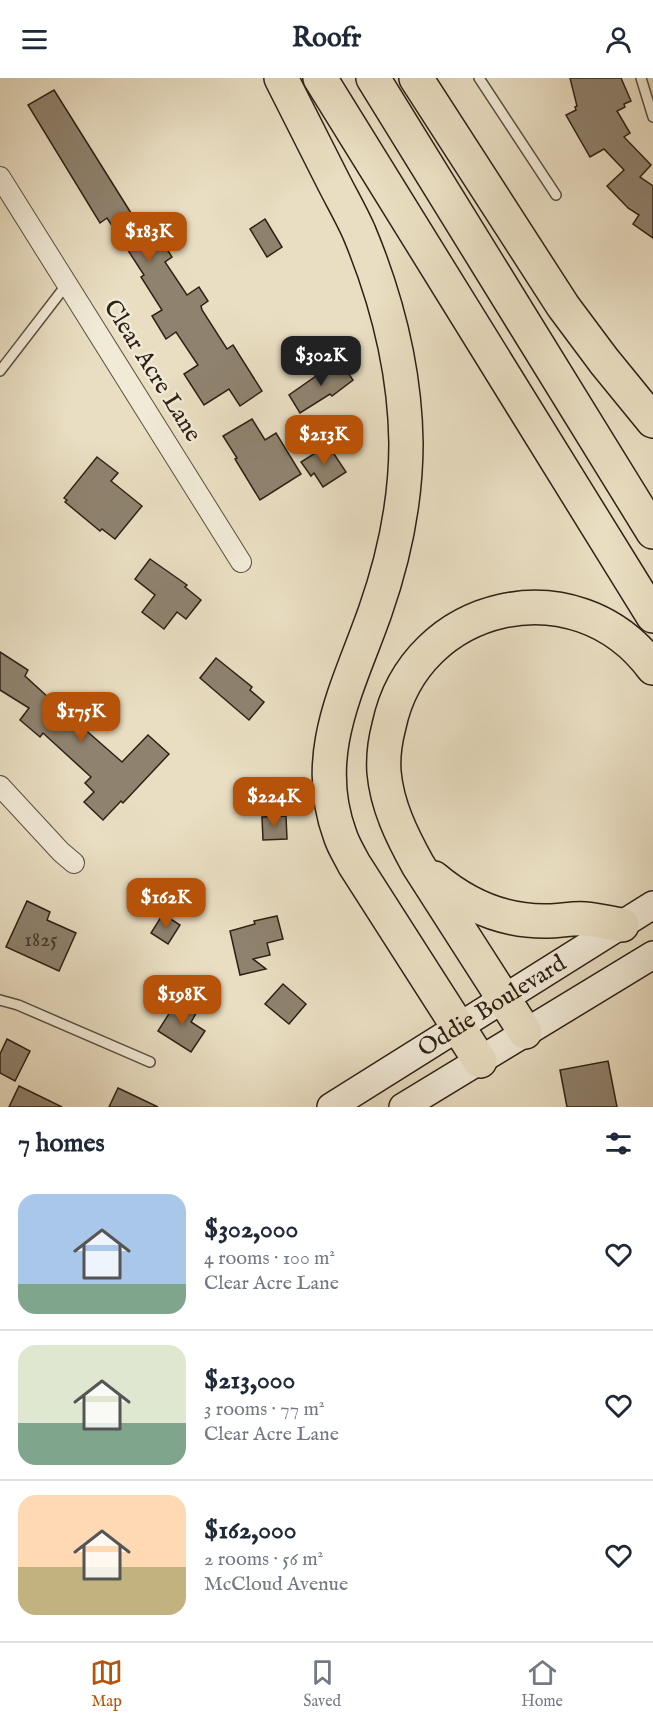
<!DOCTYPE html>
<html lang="en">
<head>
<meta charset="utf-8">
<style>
	:root { --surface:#fff; --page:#f2f2f3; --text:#1f2937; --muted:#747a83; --line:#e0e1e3; --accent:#b45309 }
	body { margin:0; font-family:"IM FELL English",serif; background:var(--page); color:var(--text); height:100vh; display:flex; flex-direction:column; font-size:22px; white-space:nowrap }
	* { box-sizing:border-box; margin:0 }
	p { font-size:20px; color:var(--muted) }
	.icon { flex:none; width:33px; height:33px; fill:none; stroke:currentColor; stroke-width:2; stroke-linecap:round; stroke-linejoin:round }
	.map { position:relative; height:1029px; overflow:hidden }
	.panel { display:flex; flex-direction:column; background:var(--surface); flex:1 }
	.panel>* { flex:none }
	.price { position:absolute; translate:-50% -51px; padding:0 14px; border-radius:12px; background:var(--accent); color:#fff; font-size:20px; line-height:39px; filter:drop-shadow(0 2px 3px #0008) }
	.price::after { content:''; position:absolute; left:50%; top:36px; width:18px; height:14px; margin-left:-9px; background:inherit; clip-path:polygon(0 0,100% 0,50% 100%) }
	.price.current { background:#222; color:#fff }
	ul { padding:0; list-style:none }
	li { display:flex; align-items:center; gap:18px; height:150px; padding:0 18px }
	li+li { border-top:2px solid var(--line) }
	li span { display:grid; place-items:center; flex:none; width:168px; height:120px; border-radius:18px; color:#555 }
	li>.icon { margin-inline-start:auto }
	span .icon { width:72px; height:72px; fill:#fffc; stroke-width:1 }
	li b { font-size:26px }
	h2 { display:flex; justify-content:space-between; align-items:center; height:72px; padding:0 18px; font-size:26px }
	header { display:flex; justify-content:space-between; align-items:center; height:78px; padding:0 18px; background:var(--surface); font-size:27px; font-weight:700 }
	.dock { display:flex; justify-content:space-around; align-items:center; height:84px; border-top:2px solid var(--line); background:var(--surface); font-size:16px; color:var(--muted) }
	.dock a { display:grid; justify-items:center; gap:3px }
	.dock .current { color:var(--accent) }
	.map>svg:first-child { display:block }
</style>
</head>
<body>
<header><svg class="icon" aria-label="menu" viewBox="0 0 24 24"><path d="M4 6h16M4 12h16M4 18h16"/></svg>Roofr<svg class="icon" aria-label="person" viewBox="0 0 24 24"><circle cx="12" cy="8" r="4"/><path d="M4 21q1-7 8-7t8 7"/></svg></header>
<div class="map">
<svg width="653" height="1029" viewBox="0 0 653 1029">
	<rect width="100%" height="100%" fill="#e9dec2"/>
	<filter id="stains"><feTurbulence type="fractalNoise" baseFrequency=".00333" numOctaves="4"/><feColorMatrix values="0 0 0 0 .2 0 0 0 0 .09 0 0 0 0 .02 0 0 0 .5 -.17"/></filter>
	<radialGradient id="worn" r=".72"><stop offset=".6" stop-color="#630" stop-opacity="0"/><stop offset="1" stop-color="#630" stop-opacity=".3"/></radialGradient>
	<!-- building -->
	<g fill="#8f836f" stroke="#2d2116" stroke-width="1.5">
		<path d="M570 0H621L631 23 624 26 625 29 617 33 630 55 624 59 651 87 640 99 653 108V160L633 146 639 137 628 130 607 108 624 92 604 71 590 79 566 37 576 32 575 29 577 28Z"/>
		<path d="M54 12 136 143 144 136 172 179 165 184 187 217 199 209 208 223 201 228 202 232 227 271 233 267 262 313 240 328 229 311 204 327 184 296 198 287 176 254 166 261 152 238 162 232 141 199 144 197 107 140 100 145 28 27Z"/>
		<path d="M265 141 282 169 267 179 250 151Z"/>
		<path d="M339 282 353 302 332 318 330 316 300 335 289 317Z"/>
		<path d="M252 341 265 362 276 355 301 396 260 422 235 381 237 380 223 358Z"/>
		<path d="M328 367 346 394 323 409 314 395 311 398 301 384Z"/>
		<path d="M97 379 118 395 111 403 142 428 115 461 102 451 100 453 65 424 67 422 64 420Z"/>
		<path d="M150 481 187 507 185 509 201 522 186 541 177 534 164 551 142 534 155 517 135 501Z"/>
		<path d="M0 574 28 592 25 598 61 631 66 625 86 643 81 648 122 684 148 657 169 676 123 725 121 723 103 742 84 724 94 714 85 705 91 699 43 655 40 659 20 642 29 630 0 612Z"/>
		<path d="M216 580 252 609 250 612 264 624 249 642 200 600Z"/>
		<path d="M286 738 287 761 263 762 262 739Z"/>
		<path d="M27 823 50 834 47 842 76 855 59 893 6 869Z"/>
		<path d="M163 836 180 847 168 866 151 855Z"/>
		<path d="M277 838 283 861 267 865 270 877 253 881 266 891 240 897 230 853 255 846 254 843Z"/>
		<path d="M283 906 306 926 289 946 265 926Z"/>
		<path d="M179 920 198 932 191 944 205 953 191 974 158 953Z"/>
		<path d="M7 961 30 973 15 1003 0 995V976Z"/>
		<path d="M608 983 617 1029H567L560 992Z"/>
		<path d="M19 1008 62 1029H9Z"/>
		<path d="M118 1010 158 1029H109Z"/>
	</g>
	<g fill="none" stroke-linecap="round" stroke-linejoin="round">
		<!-- lane casing -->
		<g stroke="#5c5041" stroke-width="12">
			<g id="lane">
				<path d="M479 0 556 117"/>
				<path d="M641 0 653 39"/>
				<path d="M0 293 67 206"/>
				<path d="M0 922 18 927 150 984"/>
			</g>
		</g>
		<!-- street casing -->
		<g stroke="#5c5041" stroke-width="22">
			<g id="street">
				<path d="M0 99 241 484"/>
				<path d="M0 708 61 774 74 785"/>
			</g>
		</g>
		<!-- secondary casing -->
		<g stroke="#2d2116" stroke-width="30">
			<g id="secondary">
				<path id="s1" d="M331 1029 653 827"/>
				<path d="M403 1029 653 877"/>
			</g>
		</g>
		<!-- highway casing -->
		<g stroke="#2d2116" stroke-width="36">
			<g id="highway">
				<path d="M281 0C298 34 315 68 332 101 341 119 351 136 359 154 387 221 405 292 406 365 406 423 394 480 375 534 349 608 310 676 340 757 343 767 349 776 354 786L480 983"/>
				<path d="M320 0 653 538"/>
				<path d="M373 0 653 454"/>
				<path d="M416 0 563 228 604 283 653 343"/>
				<path d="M434 800C466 827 505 844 548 843 560 843 573 840 585 841 597 842 610 845 622 847"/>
				<path d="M525 954 418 787C402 758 387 728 384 694 383 679 385 663 389 648 415 523 576 486 653 590"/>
			</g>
		</g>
		<!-- lane -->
		<use href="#lane" stroke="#f1ead7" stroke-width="9"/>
		<!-- street -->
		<use href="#street" stroke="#f1ead7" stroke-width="20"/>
		<!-- secondary -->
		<use href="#secondary" stroke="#f1ead7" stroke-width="27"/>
		<!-- highway -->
		<use href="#highway" stroke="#e9dec2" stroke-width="33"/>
	</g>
	<g text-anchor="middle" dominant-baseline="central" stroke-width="5" stroke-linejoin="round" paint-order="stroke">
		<!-- number labels -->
		<g font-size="21" fill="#463a2c">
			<text x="41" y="862">1825</text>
		</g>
		<!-- street labels -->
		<g font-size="24" fill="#2d2116" stroke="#f1ead7">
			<text transform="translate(152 293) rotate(58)">Clear Acre Lane</text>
			<text stroke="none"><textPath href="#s1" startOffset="190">Oddie Boulevard</textPath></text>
		</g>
	</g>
	<rect width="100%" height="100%" filter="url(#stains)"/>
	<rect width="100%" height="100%" fill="url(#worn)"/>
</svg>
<b class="price" style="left:149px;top:185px">$183K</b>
<b class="price current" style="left:321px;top:309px">$302K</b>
<b class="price" style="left:324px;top:388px">$213K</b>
<b class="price" style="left:81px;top:665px">$175K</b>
<b class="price" style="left:274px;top:750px">$224K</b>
<b class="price" style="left:166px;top:851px">$162K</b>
<b class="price" style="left:182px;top:948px">$198K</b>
</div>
<section class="panel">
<h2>7 homes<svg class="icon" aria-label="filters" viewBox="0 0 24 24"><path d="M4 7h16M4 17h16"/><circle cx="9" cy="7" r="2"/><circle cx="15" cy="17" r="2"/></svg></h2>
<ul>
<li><span style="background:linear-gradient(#a9c7e8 75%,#7fa58c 0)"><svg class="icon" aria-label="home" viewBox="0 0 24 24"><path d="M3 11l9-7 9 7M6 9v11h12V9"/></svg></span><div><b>$302,000</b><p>4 rooms · 100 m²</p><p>Clear Acre Lane</p></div><svg class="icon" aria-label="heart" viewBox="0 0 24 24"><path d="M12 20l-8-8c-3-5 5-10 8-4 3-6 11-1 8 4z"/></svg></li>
<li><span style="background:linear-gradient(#dfe7d0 65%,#7fa58c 0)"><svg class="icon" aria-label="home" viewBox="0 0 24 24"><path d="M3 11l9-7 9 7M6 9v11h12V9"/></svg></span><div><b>$213,000</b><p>3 rooms · 77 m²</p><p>Clear Acre Lane</p></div><svg class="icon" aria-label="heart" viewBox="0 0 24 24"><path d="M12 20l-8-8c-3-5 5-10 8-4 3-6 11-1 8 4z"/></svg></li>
<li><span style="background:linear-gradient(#ffd9b3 60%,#c2b280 0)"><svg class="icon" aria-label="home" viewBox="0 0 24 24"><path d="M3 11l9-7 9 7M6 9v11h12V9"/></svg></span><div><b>$162,000</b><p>2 rooms · 56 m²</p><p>McCloud Avenue</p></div><svg class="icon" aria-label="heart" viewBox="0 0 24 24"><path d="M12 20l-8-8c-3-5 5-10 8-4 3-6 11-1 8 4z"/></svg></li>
</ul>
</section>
<nav class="dock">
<a class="current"><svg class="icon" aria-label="map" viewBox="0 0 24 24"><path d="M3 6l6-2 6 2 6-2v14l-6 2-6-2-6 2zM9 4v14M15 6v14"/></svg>Map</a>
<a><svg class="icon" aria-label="saved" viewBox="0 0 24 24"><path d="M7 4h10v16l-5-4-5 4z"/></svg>Saved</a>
<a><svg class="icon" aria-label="home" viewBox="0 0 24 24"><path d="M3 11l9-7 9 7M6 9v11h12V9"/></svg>Home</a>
</nav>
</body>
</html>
